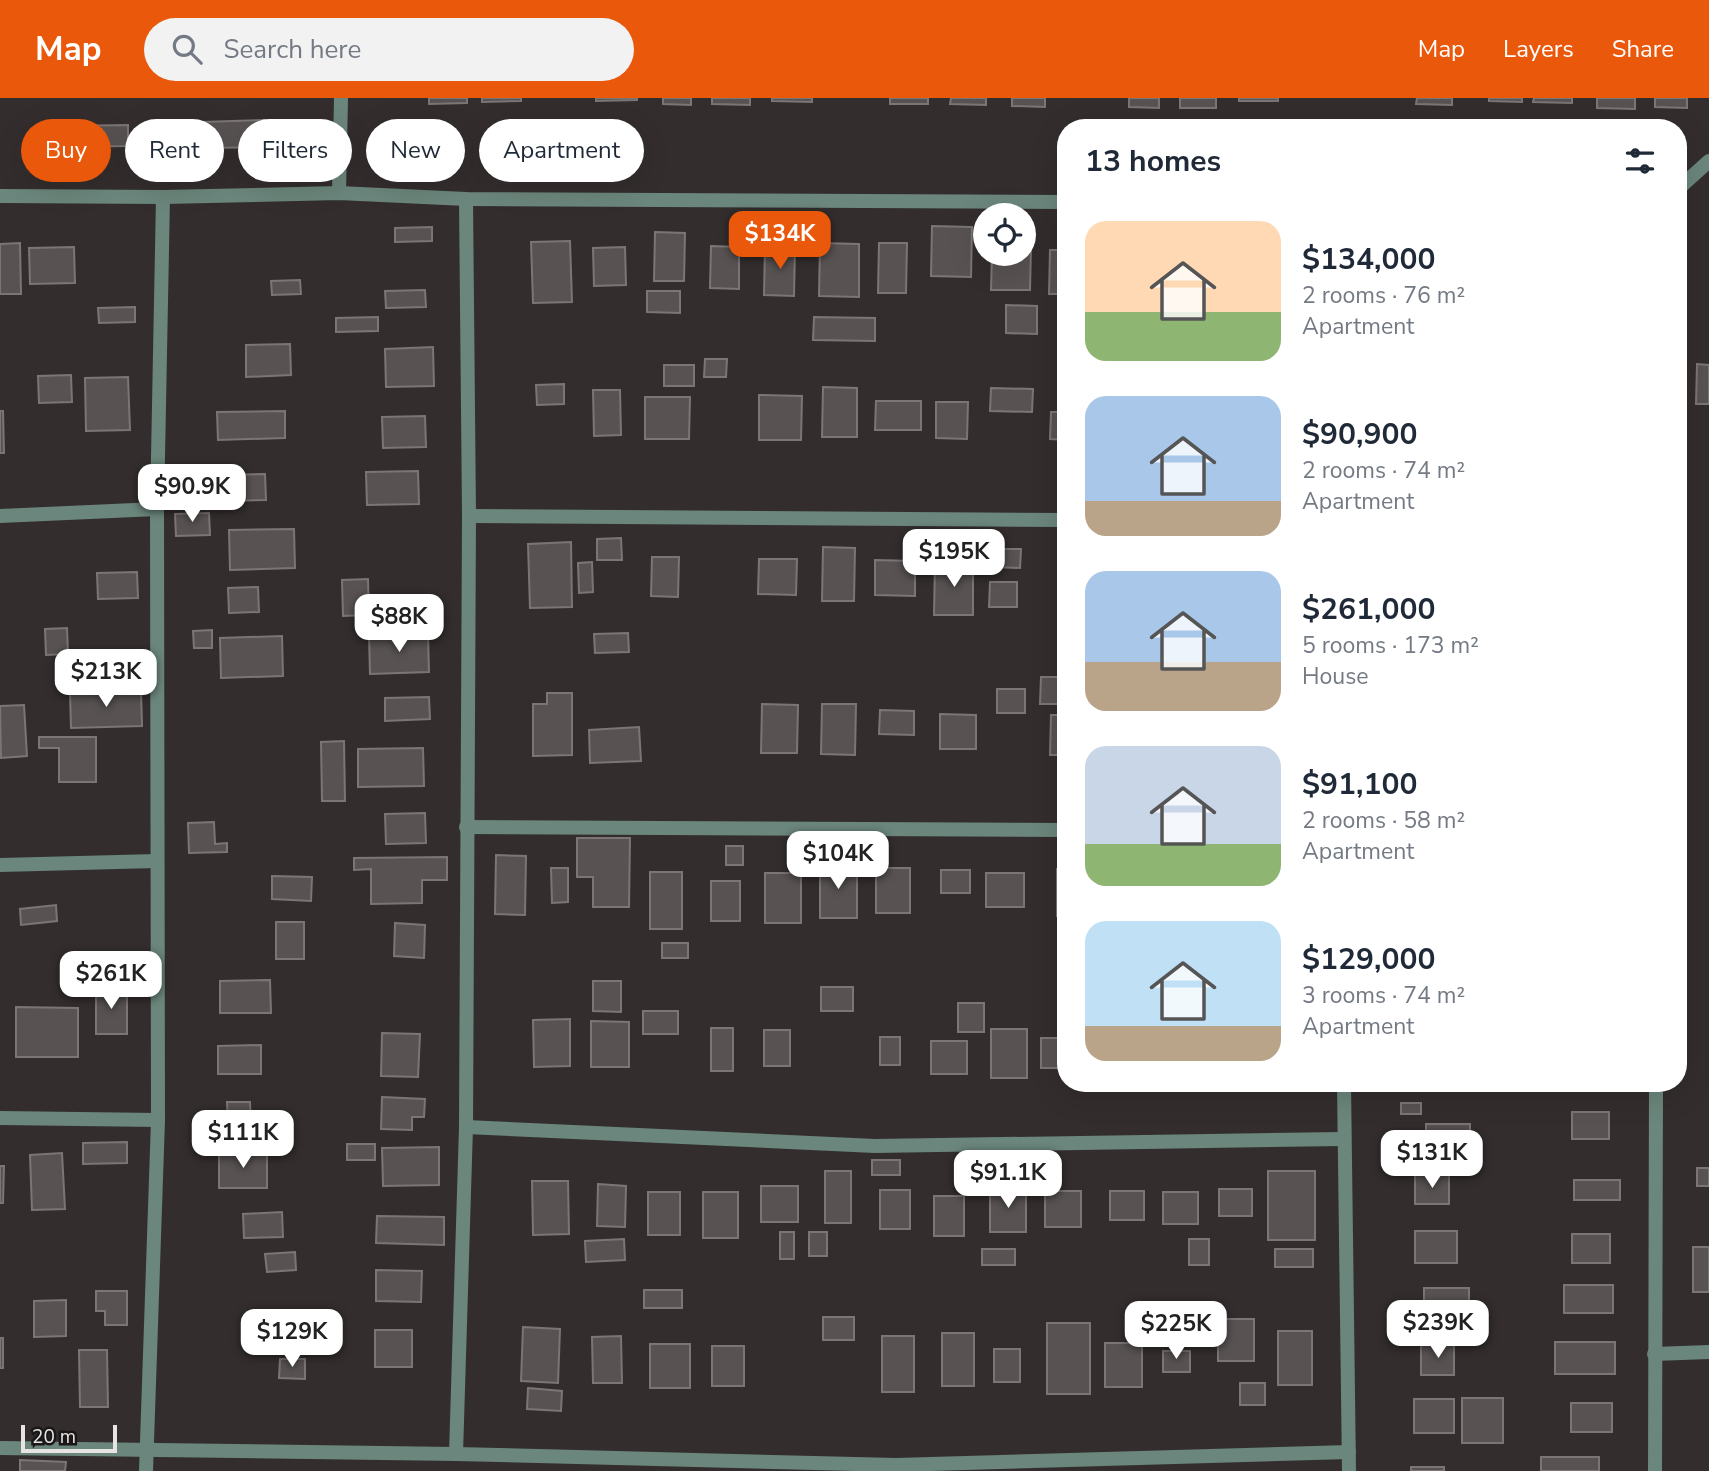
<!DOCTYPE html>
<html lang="en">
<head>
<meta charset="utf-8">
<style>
	:root { --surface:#fff; --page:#f2f2f3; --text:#1f2937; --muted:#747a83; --accent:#ea580c }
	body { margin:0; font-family:"Nunito Sans",sans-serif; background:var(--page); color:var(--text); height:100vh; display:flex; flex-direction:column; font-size:26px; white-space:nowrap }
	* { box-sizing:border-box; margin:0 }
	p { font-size:23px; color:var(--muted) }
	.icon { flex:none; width:38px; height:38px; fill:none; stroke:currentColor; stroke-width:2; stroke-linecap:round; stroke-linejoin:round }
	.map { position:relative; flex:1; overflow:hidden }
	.drawer { position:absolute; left:1057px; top:21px; width:630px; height:973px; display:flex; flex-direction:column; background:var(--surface); border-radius:28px; box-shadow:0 7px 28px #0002 }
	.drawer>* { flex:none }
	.guide { position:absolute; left:21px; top:21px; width:665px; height:63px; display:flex; gap:14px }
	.tools { position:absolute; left:973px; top:105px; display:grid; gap:14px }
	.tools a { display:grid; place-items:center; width:63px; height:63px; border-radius:50%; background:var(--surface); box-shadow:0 7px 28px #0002; font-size:35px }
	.scale { position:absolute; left:21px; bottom:18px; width:96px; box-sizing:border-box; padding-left:7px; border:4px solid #e7e4e3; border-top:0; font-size:19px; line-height:24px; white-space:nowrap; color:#e7e4e3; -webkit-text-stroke:5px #191717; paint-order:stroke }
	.price { position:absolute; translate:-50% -60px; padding:0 16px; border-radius:14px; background:#fff; color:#222; font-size:23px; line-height:46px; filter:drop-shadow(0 2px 4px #0008) }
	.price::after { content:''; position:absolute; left:50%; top:42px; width:21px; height:16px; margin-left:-10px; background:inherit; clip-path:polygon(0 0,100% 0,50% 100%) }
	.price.selected { background:var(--accent); color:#fff }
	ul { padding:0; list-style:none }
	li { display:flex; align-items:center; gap:21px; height:175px; padding:0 28px }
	li span { display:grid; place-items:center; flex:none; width:196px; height:140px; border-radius:21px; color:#555 }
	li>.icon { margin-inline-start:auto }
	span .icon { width:84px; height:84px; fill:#fffc; stroke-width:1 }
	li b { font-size:30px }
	h2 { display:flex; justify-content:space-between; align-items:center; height:84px; padding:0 28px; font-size:30px }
	.pill { padding:0 24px; border-radius:32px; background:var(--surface); box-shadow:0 7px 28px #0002; font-size:24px; line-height:63px }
	.pill.selected { background:var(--accent); color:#fff }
	header { display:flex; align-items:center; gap:42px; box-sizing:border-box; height:98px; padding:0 35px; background:var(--accent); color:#fff }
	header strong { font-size:33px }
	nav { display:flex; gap:38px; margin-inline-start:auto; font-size:24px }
	.search { width:490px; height:63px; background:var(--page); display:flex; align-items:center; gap:18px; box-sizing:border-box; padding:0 24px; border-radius:38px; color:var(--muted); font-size:26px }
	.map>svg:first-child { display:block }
</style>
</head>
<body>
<header>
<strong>Map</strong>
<div class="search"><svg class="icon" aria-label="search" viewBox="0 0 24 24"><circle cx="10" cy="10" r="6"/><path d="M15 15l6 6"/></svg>Search here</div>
<nav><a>Map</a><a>Layers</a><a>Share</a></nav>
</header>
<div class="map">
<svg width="1709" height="1373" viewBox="0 0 1709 1373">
	<rect width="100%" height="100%" fill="#332e2d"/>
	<!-- building -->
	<g fill="#585352" stroke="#7b7675" stroke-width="2">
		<path d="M429 0H467V5L429 6Z"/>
		<path d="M482 0H521V3L482 4Z"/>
		<path d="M596 0H637V2L596 3Z"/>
		<path d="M663 0H691V7L663 6Z"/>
		<path d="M712 0H750V7L712 6Z"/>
		<path d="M772 0H812V4L772 3Z"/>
		<rect x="890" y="0" width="38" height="6"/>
		<path d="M951 0H986V7L950 6Z"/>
		<path d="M1012 0H1045V9L1012 8Z"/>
		<path d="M1129 0H1159V10L1129 9Z"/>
		<rect x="1180" y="0" width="36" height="10"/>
		<rect x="1239" y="0" width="39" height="3"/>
		<path d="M1417 0H1452V7L1416 6Z"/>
		<path d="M1489 0H1522V4L1489 3Z"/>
		<path d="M1534 0H1572V5L1533 4Z"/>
		<path d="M1597 0H1635V11L1597 10Z"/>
		<path d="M1655 0H1687V10L1655 9Z"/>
		<path d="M265 22V49L203 50 202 24Z"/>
		<path d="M128 27V48L64 49 63 28Z"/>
		<path d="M932 128 972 129 971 179 931 178Z"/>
		<path d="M432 129V143L395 144V130Z"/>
		<path d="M655 134 685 135 684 183H654Z"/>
		<path d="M570 143 572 204 533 205 531 144Z"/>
		<path d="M20 145 21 196H0V146Z"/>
		<path d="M820 145 859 146V199L819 198Z"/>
		<path d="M879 145H907L906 195H878Z"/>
		<path d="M1024 147 1031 148 1030 192H991L992 156H1024Z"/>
		<path d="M711 148 739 149V191L710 190Z"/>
		<path d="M74 149 75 185 30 186 29 150Z"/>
		<path d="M625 149 626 187 594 188 593 150Z"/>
		<path d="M765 149H795L794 198 764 197Z"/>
		<path d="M1050 152H1066V196H1049Z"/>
		<path d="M300 182 301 196 272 197 271 183Z"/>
		<path d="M425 192 426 209 386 210 385 193Z"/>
		<path d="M647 193H680V215L647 214Z"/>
		<path d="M1006 207 1037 208V236L1006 235Z"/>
		<path d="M135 209V224L99 225 98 210Z"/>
		<path d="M378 219V233L336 234V220Z"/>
		<path d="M814 219 875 220V243L813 242Z"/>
		<path d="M290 246 291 277 246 279V247Z"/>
		<path d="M433 249 434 288 386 289 385 251Z"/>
		<path d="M705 261H727L726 279H704Z"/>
		<path d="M1697 266 1709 267V306H1696Z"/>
		<rect x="664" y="267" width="30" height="21"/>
		<path d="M71 277 72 304 39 305 38 278Z"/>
		<path d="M128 279 130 332 86 333 85 280Z"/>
		<path d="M564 286V306L537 307 536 287Z"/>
		<path d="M823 289 857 290V339H822Z"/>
		<path d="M991 290 1033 291 1032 314 990 313Z"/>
		<path d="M593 292H620L621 337 594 338Z"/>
		<path d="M759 297 802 298 801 342H759Z"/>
		<path d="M645 299H690L689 341H645Z"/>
		<path d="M876 303H921V332H875Z"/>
		<path d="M936 304H968L967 341 936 340Z"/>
		<path d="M0 313H3L4 355H0Z"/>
		<path d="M285 313V340L218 342 217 314Z"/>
		<path d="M1051 314H1066V342L1050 341Z"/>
		<path d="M425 318 426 349 383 350 382 319Z"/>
		<path d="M418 373 419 406 367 407 366 374Z"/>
		<path d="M265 376 266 402 225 403 224 377Z"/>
		<path d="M209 415 210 437 176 438 175 416Z"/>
		<path d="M294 431 295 470 230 472 229 432Z"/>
		<path d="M621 440 622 462H597V441Z"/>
		<path d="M571 444 572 509 530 510 528 446Z"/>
		<path d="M823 449 855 450 854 503H822Z"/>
		<path d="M995 451H1021L1020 470 994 469Z"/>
		<path d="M652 459H679L678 499 651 498Z"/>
		<path d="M759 461H797L796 497 758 496Z"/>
		<path d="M875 462 915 463V498L875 497Z"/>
		<path d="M592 464 593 494 579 495 578 465Z"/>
		<path d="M935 464 973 465V517H934Z"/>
		<path d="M137 474 138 500 98 501 97 475Z"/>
		<path d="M368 481 369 517 343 518 342 482Z"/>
		<path d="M990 484H1017V509H989Z"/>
		<path d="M258 489 259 514 229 515 228 490Z"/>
		<path d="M67 530 68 556 46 557 45 531Z"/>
		<path d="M212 532V550H194L193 533Z"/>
		<path d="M628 535 629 554 595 555 594 536Z"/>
		<path d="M428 536 429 574 370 576 369 538Z"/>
		<path d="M282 538 283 578 221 580 220 540Z"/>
		<path d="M1041 579H1059L1058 606H1040Z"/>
		<rect x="997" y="591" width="28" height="24"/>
		<path d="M141 592 142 628 71 630 70 594Z"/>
		<path d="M547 595H572V657L533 658V606H547Z"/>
		<path d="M429 599 430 621 385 623V600Z"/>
		<path d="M762 606 798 607 797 655H761Z"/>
		<path d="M822 606H856L855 657 821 656Z"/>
		<path d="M24 607 27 658 1 660 0 608Z"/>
		<path d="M880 612 914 613V637L879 636Z"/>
		<path d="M940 616 976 617V651H940Z"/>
		<path d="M1051 617H1066V657H1050Z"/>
		<path d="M639 629 641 663 590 665 589 632Z"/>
		<path d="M39 639H96V684H59V650H39Z"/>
		<path d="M344 643 345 703H322L321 644Z"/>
		<path d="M423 650 424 688 358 689V651Z"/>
		<path d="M425 715 426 745 386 746 385 716Z"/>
		<path d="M214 724 215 746 227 745V754L189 755 188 725Z"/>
		<path d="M577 740H630L629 809H593V779H577Z"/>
		<rect x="726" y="748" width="17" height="19"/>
		<path d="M496 757 526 758 525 817 495 816Z"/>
		<path d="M447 759V782H422V805L371 806V771L354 772V760Z"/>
		<rect x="820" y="766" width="37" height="54"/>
		<path d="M551 770H568V804L552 805Z"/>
		<rect x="876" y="770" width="34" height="45"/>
		<rect x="1057" y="771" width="9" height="47"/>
		<rect x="941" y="772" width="29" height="23"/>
		<rect x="650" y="774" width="32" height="57"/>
		<rect x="765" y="775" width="36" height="50"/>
		<rect x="986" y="775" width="38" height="34"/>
		<path d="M272 778 312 779 311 803 272 801Z"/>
		<rect x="711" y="783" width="29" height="40"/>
		<path d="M56 807 57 823 21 827 20 811Z"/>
		<rect x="276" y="824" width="28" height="37"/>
		<path d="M395 825 425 827 424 860 394 858Z"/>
		<rect x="662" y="845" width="26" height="15"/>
		<path d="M270 882 271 915H220V883Z"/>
		<path d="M593 883H621V914L593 913Z"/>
		<rect x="821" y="889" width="32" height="24"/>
		<path d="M96 890 127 891V936H96Z"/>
		<rect x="958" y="905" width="26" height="29"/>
		<path d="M16 909 78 910V959H16Z"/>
		<rect x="643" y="913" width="35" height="23"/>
		<path d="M570 921V968L534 969 533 922Z"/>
		<path d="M591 923 629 924V969H591Z"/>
		<rect x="711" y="930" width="22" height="43"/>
		<rect x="991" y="931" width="36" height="49"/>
		<rect x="764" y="932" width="26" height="36"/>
		<path d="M382 935 420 936 418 979 381 978Z"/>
		<rect x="880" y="939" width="20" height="28"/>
		<rect x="1041" y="940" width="21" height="30"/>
		<rect x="931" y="943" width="36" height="33"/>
		<path d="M261 947V976H218V948Z"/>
		<rect x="1479" y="985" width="28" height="4"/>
		<rect x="1567" y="985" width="37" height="8"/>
		<path d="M382 999 425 1001 424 1019H412V1032L381 1031Z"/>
		<path d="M227 1004H250L251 1027H228Z"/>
		<rect x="1401" y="1005" width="20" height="11"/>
		<rect x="1572" y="1014" width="37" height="27"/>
		<rect x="1426" y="1026" width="44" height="29"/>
		<path d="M127 1044V1065L83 1066V1045Z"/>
		<rect x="347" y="1046" width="28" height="16"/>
		<path d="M439 1049V1087L383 1088 382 1050Z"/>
		<rect x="219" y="1053" width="48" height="37"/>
		<path d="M62 1055 65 1111 32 1112 30 1057Z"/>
		<rect x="872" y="1062" width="28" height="15"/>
		<path d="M0 1068H4L3 1105H0Z"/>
		<rect x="1697" y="1070" width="12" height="18"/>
		<rect x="825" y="1073" width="26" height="52"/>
		<rect x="1268" y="1073" width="47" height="69"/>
		<rect x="1415" y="1077" width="34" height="29"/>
		<rect x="1574" y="1082" width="46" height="20"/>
		<path d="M532 1083H568L569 1136 533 1137Z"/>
		<path d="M598 1086 626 1088 625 1129 597 1128Z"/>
		<rect x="761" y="1088" width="37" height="36"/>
		<rect x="990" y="1091" width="36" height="43"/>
		<rect x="1219" y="1091" width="33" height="27"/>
		<rect x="880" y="1092" width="30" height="39"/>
		<rect x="1045" y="1093" width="36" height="36"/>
		<rect x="1110" y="1093" width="34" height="29"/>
		<rect x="648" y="1094" width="32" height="43"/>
		<rect x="703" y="1094" width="35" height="46"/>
		<rect x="1163" y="1094" width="35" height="32"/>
		<rect x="934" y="1098" width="30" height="40"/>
		<path d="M282 1114 283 1139 244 1140 243 1116Z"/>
		<path d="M377 1118 444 1119V1147L376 1145Z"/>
		<rect x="1415" y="1133" width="42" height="32"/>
		<rect x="780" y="1134" width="14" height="27"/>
		<rect x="809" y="1134" width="18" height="24"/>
		<rect x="1572" y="1136" width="38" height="29"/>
		<path d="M624 1141 625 1162 586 1164 585 1143Z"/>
		<rect x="1189" y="1141" width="20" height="26"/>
		<rect x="1693" y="1149" width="16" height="45"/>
		<rect x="982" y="1151" width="33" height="16"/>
		<rect x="1275" y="1151" width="38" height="18"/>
		<path d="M295 1154 296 1172 267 1174 265 1156Z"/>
		<path d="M376 1172 422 1173 421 1204 376 1203Z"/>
		<rect x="1564" y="1187" width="49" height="28"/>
		<rect x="1424" y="1190" width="45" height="32"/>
		<rect x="644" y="1192" width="38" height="18"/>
		<path d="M96 1193H127V1227H105V1213H96Z"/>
		<path d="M66 1202V1238L34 1239V1203Z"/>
		<rect x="823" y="1219" width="31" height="23"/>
		<rect x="1218" y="1221" width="36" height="42"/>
		<path d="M310 1222 311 1250 268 1253 266 1225Z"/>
		<rect x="1047" y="1225" width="43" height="71"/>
		<path d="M523 1229 560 1231 558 1285 521 1283Z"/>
		<rect x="375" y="1232" width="37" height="37"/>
		<rect x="1278" y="1233" width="34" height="54"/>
		<rect x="942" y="1235" width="32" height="53"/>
		<path d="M621 1238 622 1285H593L592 1239Z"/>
		<rect x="882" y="1238" width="32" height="56"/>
		<rect x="0" y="1240" width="3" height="30"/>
		<rect x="1555" y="1244" width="60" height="32"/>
		<rect x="1105" y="1245" width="37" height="44"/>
		<rect x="650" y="1246" width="40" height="44"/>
		<rect x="1421" y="1247" width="33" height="30"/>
		<rect x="712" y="1248" width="32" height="40"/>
		<rect x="994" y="1251" width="26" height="33"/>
		<path d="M79 1252H107L108 1309H80Z"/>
		<rect x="1163" y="1253" width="27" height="21"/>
		<path d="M280 1261H305V1281L279 1280Z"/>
		<rect x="1240" y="1285" width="25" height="22"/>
		<path d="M528 1290 562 1293 561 1313 527 1311Z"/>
		<rect x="1462" y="1300" width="41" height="45"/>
		<rect x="1414" y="1301" width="40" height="34"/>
		<rect x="1571" y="1305" width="41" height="29"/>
		<rect x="1541" y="1359" width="58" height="14"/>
		<path d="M20 1362 66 1364 65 1373H20Z"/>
		<rect x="1411" y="1369" width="33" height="4"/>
	</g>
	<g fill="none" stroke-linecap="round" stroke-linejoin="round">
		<!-- street -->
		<g stroke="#6b867c" stroke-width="14">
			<path d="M1678 91 1709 63"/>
			<path d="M339 95 341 0"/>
			<path d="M0 98 163 99 339 95 466 101 1066 104"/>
			<path d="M0 418 157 411"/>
			<path d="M469 418 1066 422"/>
			<path d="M466 729 1066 732"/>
			<path d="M0 767 157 763"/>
			<path d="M1344 985 1349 1373"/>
			<path d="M0 1020 158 1022"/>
			<path d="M466 1029 875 1048 1343 1041"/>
			<path d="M1654 1256 1709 1254"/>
			<path d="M0 1350 456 1356 896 1367 1349 1354"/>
			<path d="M456 1356 466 1029 469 418 466 101"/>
			<path d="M146 1373 158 1022 157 411 163 99"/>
			<path d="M1655 1373 1656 985"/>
		</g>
	</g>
</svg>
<div class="tools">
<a><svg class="icon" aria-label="locate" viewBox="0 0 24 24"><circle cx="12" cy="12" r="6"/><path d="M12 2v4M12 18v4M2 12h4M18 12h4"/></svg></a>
</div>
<div class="scale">20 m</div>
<b class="price selected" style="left:780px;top:173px">$134K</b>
<b class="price" style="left:192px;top:426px">$90.9K</b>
<b class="price" style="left:954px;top:491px">$195K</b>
<b class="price" style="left:399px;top:556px">$88K</b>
<b class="price" style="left:106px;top:611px">$213K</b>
<b class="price" style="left:838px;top:793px">$104K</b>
<b class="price" style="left:111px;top:913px">$261K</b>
<b class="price" style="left:243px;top:1072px">$111K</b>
<b class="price" style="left:1432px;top:1092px">$131K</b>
<b class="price" style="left:1008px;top:1112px">$91.1K</b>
<b class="price" style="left:1438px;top:1262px">$239K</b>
<b class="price" style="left:1176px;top:1263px">$225K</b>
<b class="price" style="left:292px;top:1271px">$129K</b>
<div class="guide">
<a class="pill selected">Buy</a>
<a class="pill">Rent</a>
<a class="pill">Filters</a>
<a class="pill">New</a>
<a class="pill">Apartment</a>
</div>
<section class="drawer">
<h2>13 homes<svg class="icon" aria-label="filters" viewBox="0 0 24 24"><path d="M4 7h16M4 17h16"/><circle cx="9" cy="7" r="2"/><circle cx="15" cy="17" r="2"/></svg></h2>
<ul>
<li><span style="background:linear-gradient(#ffd9b3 65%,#8fb573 0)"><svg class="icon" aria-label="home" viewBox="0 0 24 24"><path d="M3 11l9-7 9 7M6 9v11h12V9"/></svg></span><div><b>$134,000</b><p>2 rooms · 76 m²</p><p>Apartment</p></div></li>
<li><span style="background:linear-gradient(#a9c7e8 75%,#b9a48a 0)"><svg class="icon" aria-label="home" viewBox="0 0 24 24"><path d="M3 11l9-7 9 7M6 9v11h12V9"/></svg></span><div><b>$90,900</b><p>2 rooms · 74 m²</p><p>Apartment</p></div></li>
<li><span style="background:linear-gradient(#a9c7e8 65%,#b9a48a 0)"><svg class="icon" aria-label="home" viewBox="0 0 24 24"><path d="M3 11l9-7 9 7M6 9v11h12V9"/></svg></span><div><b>$261,000</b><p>5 rooms · 173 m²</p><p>House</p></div></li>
<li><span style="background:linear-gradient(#c9d6e8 70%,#8fb573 0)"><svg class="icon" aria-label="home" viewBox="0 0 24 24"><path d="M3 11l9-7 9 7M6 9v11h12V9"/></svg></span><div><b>$91,100</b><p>2 rooms · 58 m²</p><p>Apartment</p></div></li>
<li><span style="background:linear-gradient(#bfe0f5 75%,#b9a48a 0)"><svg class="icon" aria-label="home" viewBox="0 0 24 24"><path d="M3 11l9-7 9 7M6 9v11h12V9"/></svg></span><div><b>$129,000</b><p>3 rooms · 74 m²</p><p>Apartment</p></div></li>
</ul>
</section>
</div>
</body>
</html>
